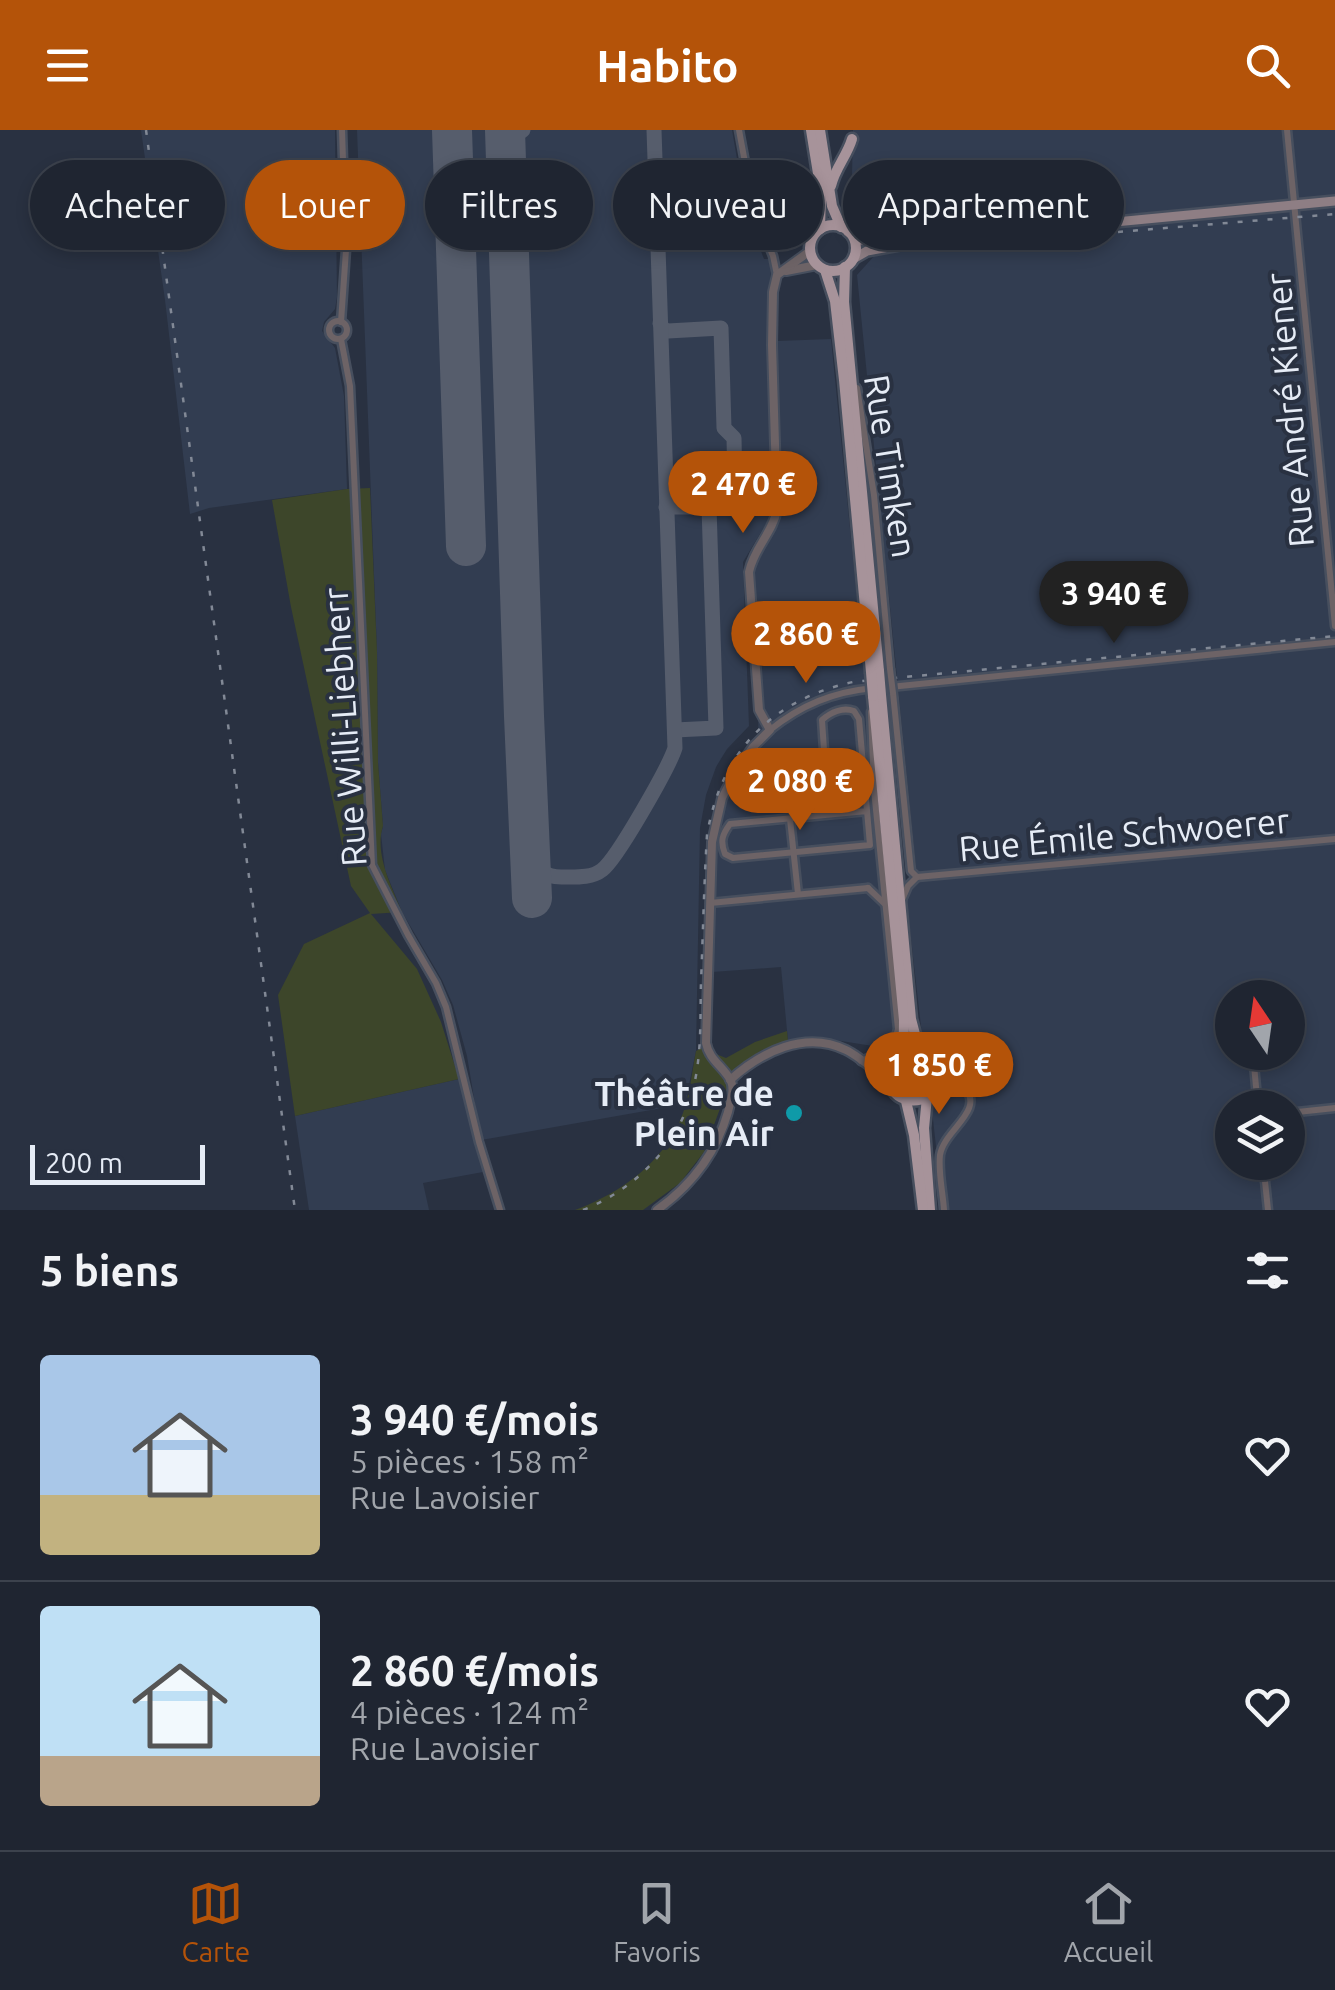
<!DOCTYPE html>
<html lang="fr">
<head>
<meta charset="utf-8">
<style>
	:root { --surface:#1f2531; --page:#272d39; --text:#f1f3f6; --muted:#a1a5ab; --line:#3c424d; --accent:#b45309 }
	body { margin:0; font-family:Ubuntu,sans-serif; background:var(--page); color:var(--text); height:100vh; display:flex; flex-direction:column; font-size:38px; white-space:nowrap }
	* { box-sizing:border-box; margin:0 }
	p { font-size:32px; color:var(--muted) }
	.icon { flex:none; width:55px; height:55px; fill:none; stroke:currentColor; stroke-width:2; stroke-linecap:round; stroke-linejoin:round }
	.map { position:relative; height:1080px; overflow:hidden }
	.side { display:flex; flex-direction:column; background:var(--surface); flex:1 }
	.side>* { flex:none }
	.banner { position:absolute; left:30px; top:30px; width:1275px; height:90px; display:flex; gap:20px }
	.needle { width:65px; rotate:347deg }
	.controls { position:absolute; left:1215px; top:850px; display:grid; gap:20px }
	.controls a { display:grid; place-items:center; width:90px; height:90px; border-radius:50%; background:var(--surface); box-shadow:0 5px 15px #0003,0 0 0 2px var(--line); font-size:50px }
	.scale { position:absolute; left:30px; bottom:25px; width:175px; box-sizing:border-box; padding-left:10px; border:5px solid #e6ecf6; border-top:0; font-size:28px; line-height:35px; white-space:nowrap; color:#e6ecf6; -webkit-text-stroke:8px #293141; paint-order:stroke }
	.price { position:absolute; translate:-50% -85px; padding:0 22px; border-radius:35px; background:var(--accent); color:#fff; font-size:32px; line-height:65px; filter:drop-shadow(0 2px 5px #0008) }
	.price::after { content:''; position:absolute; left:50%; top:60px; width:30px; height:22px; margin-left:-15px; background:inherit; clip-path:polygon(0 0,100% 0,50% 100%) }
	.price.selected { background:#222; color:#fff }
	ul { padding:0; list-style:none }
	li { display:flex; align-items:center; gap:30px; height:250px; padding:0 40px }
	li+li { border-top:2px solid var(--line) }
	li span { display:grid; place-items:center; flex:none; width:280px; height:200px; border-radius:10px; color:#555 }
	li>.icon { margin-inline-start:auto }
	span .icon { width:120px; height:120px; fill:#fffc; stroke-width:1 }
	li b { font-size:42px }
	h2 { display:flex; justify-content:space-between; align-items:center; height:120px; padding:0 40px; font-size:42px }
	.tag { padding:0 35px; border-radius:45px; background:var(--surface); box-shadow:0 5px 15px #0003,0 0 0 2px var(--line); font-size:35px; line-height:90px }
	.tag.selected { background:var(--accent); color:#fff }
	header { display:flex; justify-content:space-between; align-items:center; height:130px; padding:0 40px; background:var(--accent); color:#fff; font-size:45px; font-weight:700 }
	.tabs { display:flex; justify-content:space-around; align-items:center; height:140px; border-top:2px solid var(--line); background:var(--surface); font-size:28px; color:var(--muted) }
	.tabs a { display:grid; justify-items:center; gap:5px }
	.tabs .selected { color:var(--accent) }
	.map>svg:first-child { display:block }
</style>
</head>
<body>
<header><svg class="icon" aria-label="menu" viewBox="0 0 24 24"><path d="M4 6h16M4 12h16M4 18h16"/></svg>Habito<svg class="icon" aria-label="search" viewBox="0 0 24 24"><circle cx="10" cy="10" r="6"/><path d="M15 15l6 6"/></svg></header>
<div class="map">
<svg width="1335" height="1080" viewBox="0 0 1335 1080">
	<rect width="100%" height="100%" fill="#293141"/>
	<!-- built -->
	<g fill="#323d51" fill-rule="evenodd">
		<path d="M141 0H335L337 167 335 179 324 192 322 201 335 218 344 266 347 359 209 378 190 384 165 170Z"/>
		<path d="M357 0H732L743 63 746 69 745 80 764 129H769L771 137 768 213 767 214 772 384 743 432 749 596 727 619 716 637 706 665 700 698 696 921 685 974 481 1010 467 926 453 875 442 850 402 782 385 740 381 704 383 696 378 633 377 522Z"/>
		<path d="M853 0H1335V1080H943L931 971 941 954 939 941 923 914 906 765 920 745 916 738 857 145 875 125 867 104 851 90ZM1232 868H1288V922H1232ZM1232 978H1288V1032H1232Z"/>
		<path d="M831 209 868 578 867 608 895 889 893 907 879 917 816 907 788 911 781 837 712 842 715 713 727 668 740 641 759 613 752 446 755 427 779 386 777 211Z"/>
		<path d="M459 949 483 1042 423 1053 429 1080H309L295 986Z"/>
	</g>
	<!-- green -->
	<g fill="#3d462a">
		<path d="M370 358 377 522 378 633 383 696C374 724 392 757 402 782L371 784 417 839 441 892 459 949 295 986 278 865 304 814 370 783 351 756 291 477 272 370 347 359Z"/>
		<path d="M787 901 788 911 762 920 735 938 704 1022 680 1053 643 1080H575C621 1063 666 1031 683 983 690 964 692 941 696 921L711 913 716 924 726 928 755 912Z"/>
	</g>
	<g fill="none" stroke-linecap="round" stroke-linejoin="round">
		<!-- taxiway -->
		<g stroke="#565d6c" stroke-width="15">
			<path d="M505 24 511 9 523 0"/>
			<path d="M660 193 663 199 668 201 721 198 724 298 734 308 735 357"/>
			<path d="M666 377H709L716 598 675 600"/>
			<path d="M530 721C535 739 545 748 564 747 576 747 592 748 602 740 617 729 669 637 675 618L654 0"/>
		</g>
		<!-- runway -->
		<g stroke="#565d6c" stroke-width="40">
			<path d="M452 0 466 416"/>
			<path d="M505 0 524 586 532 768"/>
		</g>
		<!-- minor casing -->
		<g stroke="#474f5e" stroke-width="11">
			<g id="minor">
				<path d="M739 0 753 76 773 126 777 145"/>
				<path d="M1287 0 1335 496"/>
				<circle cx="338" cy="200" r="9"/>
				<path d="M341 192 346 120 342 0"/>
				<path d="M341 209 350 256 372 735 408 805 436 853 446 877 479 1012 500 1080"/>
				<path d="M857 258 874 365 890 539"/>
				<path d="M890 557 1335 512"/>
				<path d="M893 563 911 741 917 747"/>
				<path d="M770 600C801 575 833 562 873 558"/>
				<path d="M804 649 827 646 825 635"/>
				<path d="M802 687 799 653 804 649 803 641 807 637 825 635 822 590C831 582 843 577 854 581L859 589 870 715 733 728 725 724C720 711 722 705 730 694L867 681"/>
				<path d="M790 689 798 764"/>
				<path d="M917 747 1335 709"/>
				<path d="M868 758 885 774"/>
				<path d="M901 772 908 756 917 747"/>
				<path d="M710 773 868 758"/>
				<path d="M1245 922V929L1254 935 1262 929V922"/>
				<path d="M861 931C877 925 895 917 898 899L874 660 871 582"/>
				<path d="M1254 935 1258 978"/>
				<path d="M936 949C947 949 958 949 965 958 985 981 944 1000 940 1025 938 1042 943 1063 944 1080"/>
				<path d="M1288 983 1335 978"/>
				<path d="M1263 1032 1268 1080"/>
			</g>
		</g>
		<!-- tertiary casing -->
		<g stroke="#474f5e" stroke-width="12">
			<g id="tertiary">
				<path d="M786 141 817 135"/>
				<path d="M730 950C761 922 805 900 846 920 859 926 879 944 891 953"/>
				<path d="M657 1080C692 1055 716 1024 728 982 730 972 735 961 731 951 724 937 709 930 706 913L712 712 722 668 736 641 753 617 770 600 759 580 749 442C754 418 773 402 777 380L772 215 773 162 777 145 810 121"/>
			</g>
		</g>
		<!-- secondary casing -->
		<g stroke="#474f5e" stroke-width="14">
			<g id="secondary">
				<path d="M848 102 860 110H899"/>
				<path d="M853 129 867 121 927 110 1335 71"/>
			</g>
		</g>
		<!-- primary casing -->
		<g stroke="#474f5e" stroke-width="15">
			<g id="primary">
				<path d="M811 0 821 62 820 99"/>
				<path d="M820 0 832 76 841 97"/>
				<path d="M831 56C835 38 847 26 852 9"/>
				<circle cx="833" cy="118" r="23"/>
				<path d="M845 137 844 172 879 541"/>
				<path d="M825 140 835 171 844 250 871 542"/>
				<path d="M881 565 911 889 921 927 932 936 936 949 935 957 927 967 924 998 930 1080"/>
				<path d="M873 566 904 890C904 901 904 912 902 922 900 931 893 935 891 943 886 967 910 976 927 967"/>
				<path d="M906 971 914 1005 923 1080"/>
			</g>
		</g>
		<!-- minor -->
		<use href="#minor" stroke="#6d6366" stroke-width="6"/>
		<!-- tertiary -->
		<use href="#tertiary" stroke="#6d6366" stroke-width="8"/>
		<!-- secondary -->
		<use href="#secondary" stroke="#8e7e84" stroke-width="9"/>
		<!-- primary -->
		<use href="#primary" stroke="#a7939a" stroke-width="10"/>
		<!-- rail -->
		<g stroke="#828996" stroke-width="2.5" stroke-dasharray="5 10" stroke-linecap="butt">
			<path d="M146 0 295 1080"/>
			<path d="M1118 102 1335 84"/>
			<path d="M583 1080C636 1059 679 1015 693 959 702 925 700 887 701 852 703 803 704 754 707 705 721 622 771 570 853 552L1335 506"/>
		</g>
		<!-- minor-bridge casing -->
		<g stroke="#474f5e" stroke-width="11" stroke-linecap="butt">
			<path id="minor-bridge" d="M890 539 893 563"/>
		</g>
		<!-- primary-bridge casing -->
		<g stroke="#474f5e" stroke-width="15" stroke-linecap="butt">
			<g id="primary-bridge">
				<path d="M879 541 881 565"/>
				<path d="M871 542 873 566"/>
			</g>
		</g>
		<!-- minor-bridge -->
		<use href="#minor-bridge" stroke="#6d6366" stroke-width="6"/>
		<!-- primary-bridge -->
		<use href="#primary-bridge" stroke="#a7939a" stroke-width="10"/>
	</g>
	<!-- markers -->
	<circle fill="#0f9aa8" stroke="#293141" stroke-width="4" cx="794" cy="983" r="10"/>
	<g text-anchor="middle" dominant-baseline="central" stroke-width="8" stroke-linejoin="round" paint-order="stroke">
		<!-- street labels -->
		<g font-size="35" fill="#e6ecf6" stroke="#293141">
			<text transform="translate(1289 280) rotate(-95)">Rue André Kiener</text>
			<text transform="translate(891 336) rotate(81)">Rue Timken</text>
			<text transform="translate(344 597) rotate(-94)">Rue Willi-Liebherr</text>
			<text transform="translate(1124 704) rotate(-5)">Rue Émile Schwoerer</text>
		</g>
		<!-- poi labels -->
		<g font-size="35" font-weight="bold" fill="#e6ecf6" stroke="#293141" text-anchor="end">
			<text x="774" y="963">Théâtre de<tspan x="774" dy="40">Plein Air</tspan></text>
		</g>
	</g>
</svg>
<div class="controls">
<a><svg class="needle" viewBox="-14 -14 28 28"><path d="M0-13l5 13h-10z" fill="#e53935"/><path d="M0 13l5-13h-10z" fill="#a1a5ab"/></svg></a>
<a><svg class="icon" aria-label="layers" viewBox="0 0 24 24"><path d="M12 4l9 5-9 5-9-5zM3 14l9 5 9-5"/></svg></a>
</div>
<div class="scale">200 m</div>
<b class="price" style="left:743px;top:406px">2 470 €</b>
<b class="price selected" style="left:1114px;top:516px">3 940 €</b>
<b class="price" style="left:806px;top:556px">2 860 €</b>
<b class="price" style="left:800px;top:703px">2 080 €</b>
<b class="price" style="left:939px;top:987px">1 850 €</b>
<div class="banner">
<a class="tag">Acheter</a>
<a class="tag selected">Louer</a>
<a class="tag">Filtres</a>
<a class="tag">Nouveau</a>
<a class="tag">Appartement</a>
</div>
</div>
<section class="side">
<h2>5 biens<svg class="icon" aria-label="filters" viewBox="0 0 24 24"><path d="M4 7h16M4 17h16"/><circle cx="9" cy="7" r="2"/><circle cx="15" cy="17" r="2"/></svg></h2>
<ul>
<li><span style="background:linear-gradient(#a9c7e8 70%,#c2b280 0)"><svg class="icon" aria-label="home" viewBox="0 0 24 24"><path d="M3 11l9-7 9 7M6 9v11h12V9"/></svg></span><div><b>3 940 €/mois</b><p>5 pièces · 158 m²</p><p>Rue Lavoisier</p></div><svg class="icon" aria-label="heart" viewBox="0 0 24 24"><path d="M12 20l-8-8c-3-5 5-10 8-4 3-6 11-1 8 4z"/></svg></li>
<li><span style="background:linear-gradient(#bfe0f5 75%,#b9a48a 0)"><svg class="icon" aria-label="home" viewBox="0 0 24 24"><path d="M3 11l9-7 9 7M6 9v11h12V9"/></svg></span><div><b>2 860 €/mois</b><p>4 pièces · 124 m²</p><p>Rue Lavoisier</p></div><svg class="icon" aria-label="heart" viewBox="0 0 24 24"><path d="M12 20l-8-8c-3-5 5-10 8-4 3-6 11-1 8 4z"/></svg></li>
</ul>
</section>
<nav class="tabs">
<a class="selected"><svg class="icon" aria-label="map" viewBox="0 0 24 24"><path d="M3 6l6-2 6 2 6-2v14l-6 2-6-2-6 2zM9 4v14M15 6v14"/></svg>Carte</a>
<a><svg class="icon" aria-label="saved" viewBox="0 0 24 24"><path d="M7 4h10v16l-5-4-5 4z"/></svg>Favoris</a>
<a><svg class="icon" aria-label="home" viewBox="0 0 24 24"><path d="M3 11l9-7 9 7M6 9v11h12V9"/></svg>Accueil</a>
</nav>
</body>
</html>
